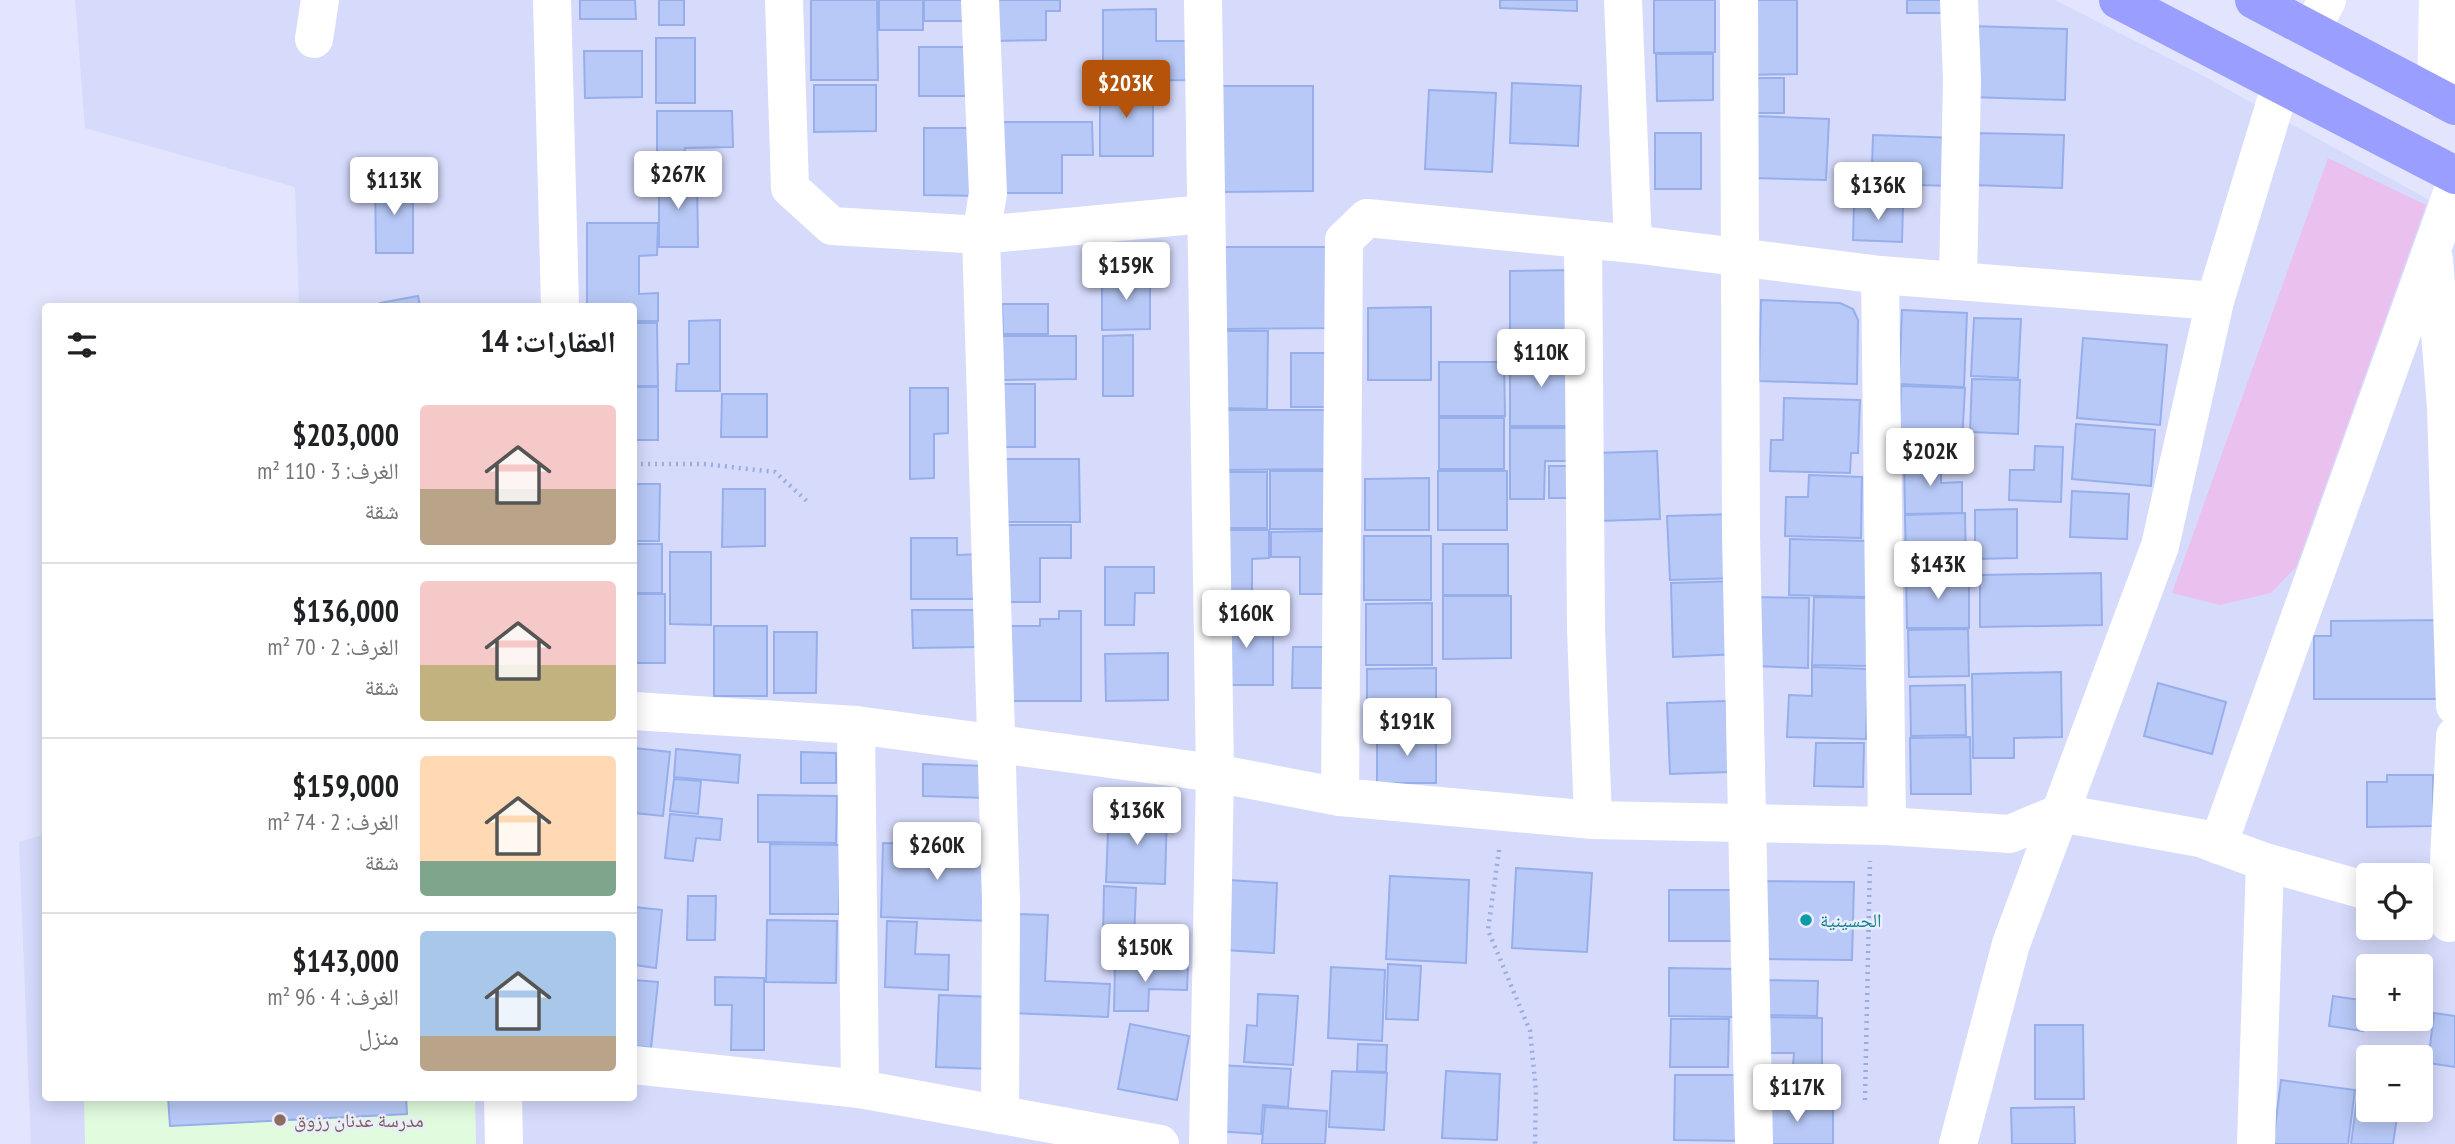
<!DOCTYPE html>
<html lang="ar">
<head>
<meta charset="utf-8">
<style>
	:root { --surface:#fff; --page:#f6f6f6; --text:#202124; --muted:#757577; --line:#e0e0e0; --accent:#b45309 }
	body { margin:0; font-family:"PT Sans Narrow","Noto Naskh Arabic",sans-serif; background:var(--page); color:var(--text); direction:rtl; height:100vh; display:flex; flex-direction:column; font-size:26px; white-space:nowrap }
	* { box-sizing:border-box; margin:0 }
	p { font-size:23px; color:var(--muted) }
	.icon { flex:none; width:38px; height:38px; fill:none; stroke:currentColor; stroke-width:2; stroke-linecap:round; stroke-linejoin:round }
	.map { position:relative; flex:1; overflow:hidden; direction:ltr }
	.panel { position:absolute; left:42px; top:303px; width:595px; height:798px; display:flex; flex-direction:column; background:var(--surface); border-radius:7px; box-shadow:0 4px 18px #0003; direction:rtl }
	.panel>* { flex:none }
	.buttons { position:absolute; left:2356px; top:863px; display:grid; gap:14px }
	.buttons a { display:grid; place-items:center; width:77px; height:77px; border-radius:7px; background:var(--surface); box-shadow:0 4px 18px #0003; font-size:35px }
	.price { position:absolute; translate:-50% -60px; padding:0 16px; border-radius:7px; background:#fff; color:#222; font-size:23px; line-height:46px; filter:drop-shadow(0 2px 4px #0008) }
	.price::after { content:''; position:absolute; left:50%; top:42px; width:21px; height:16px; margin-left:-10px; background:inherit; clip-path:polygon(0 0,100% 0,50% 100%) }
	.price.on { background:var(--accent); color:#fff }
	ul { padding:0; list-style:none }
	li { display:flex; align-items:center; gap:21px; height:175px; padding:0 21px }
	li+li { border-top:2px solid var(--line) }
	li span { display:grid; place-items:center; flex:none; width:196px; height:140px; border-radius:7px; color:#555 }
	li>.icon { margin-inline-start:auto }
	span .icon { width:84px; height:84px; fill:#fffc; stroke-width:1 }
	li b { font-size:30px }
	h2 { display:flex; justify-content:space-between; align-items:center; height:84px; padding:0 21px; font-size:30px }
	.map>svg:first-child { display:block }
</style>
</head>
<body>
<div class="map">
<svg width="2455" height="1144" viewBox="0 0 2455 1144">
	<rect width="100%" height="100%" fill="#e3e5fe"/>
	<!-- residential -->
	<path fill="#d6dbfc" fill-rule="evenodd" d="M75 0H2055L2198 73 2455 214V1144H31L19 842 45 834 46 1097H634V306H299L295 187 85 128ZM2368 875H2420V928H2368ZM2368 966H2420V1018H2368ZM2368 1057H2420V1110H2368Z"/>
	<!-- education -->
	<path fill="#e1fbdf" d="M84 1097H475L476 1144H85Z"/>
	<!-- green -->
	<path fill="#eac0ee" d="M2328 158 2426 205 2296 567 2271 593 2220 605 2172 593Z"/>
	<!-- building -->
	<g fill="#b8c9f7" stroke="#96afeb" stroke-width="2">
		<path d="M580 0H635L636 19H580Z"/>
		<rect x="659" y="0" width="25" height="25"/>
		<path d="M811 0H877L878 80H811Z"/>
		<rect x="879" y="0" width="44" height="30"/>
		<rect x="924" y="0" width="46" height="21"/>
		<path d="M992 0H1060V11H1046V40L992 41Z"/>
		<path d="M1500 0H1577V11L1500 8Z"/>
		<path d="M1654 0H1715V52L1654 53Z"/>
		<path d="M1749 0H1797V74L1750 75Z"/>
		<rect x="1907" y="0" width="47" height="13"/>
		<path d="M1156 9V41H1192V80L1103 81V10Z"/>
		<path d="M1971 26 2067 29 2065 100 1969 97Z"/>
		<rect x="656" y="38" width="39" height="65"/>
		<rect x="919" y="47" width="60" height="49"/>
		<path d="M584 51H642V97L585 98Z"/>
		<path d="M1656 54H1713V100L1657 101Z"/>
		<rect x="1751" y="78" width="33" height="35"/>
		<path d="M1512 83 1581 86 1578 146 1510 143Z"/>
		<path d="M814 85H876V131L814 132Z"/>
		<rect x="1100" y="85" width="53" height="71"/>
		<path d="M1221 86H1313V191L1221 192Z"/>
		<path d="M1429 90 1496 93 1492 172 1425 169Z"/>
		<path d="M657 111H732L733 147 685 148 684 169H657Z"/>
		<path d="M1754 116 1829 119 1826 180 1752 178Z"/>
		<path d="M999 122H1092L1093 155H1062V193H999Z"/>
		<path d="M924 128H984V196L924 195Z"/>
		<rect x="1655" y="133" width="46" height="56"/>
		<path d="M1973 133 2064 135 2062 188 1972 185Z"/>
		<path d="M1873 135 1957 138 1955 186 1915 185V200L1871 198Z"/>
		<path d="M659 175H697L698 247H659Z"/>
		<path d="M375 181H413V253H376Z"/>
		<path d="M1854 203 1903 205 1902 242 1853 240Z"/>
		<path d="M587 223H658L657 255 639 256V294L658 293V321H634V306H587Z"/>
		<path d="M1221 247H1329L1330 328 1221 329Z"/>
		<path d="M1574 270V341L1510 342V271Z"/>
		<path d="M1150 274V329L1102 330V275Z"/>
		<path d="M418 296 420 306H381L380 303Z"/>
		<path d="M1761 300 1840 303 1853 309 1858 320 1857 384 1759 381Z"/>
		<path d="M1002 304H1048V334H1003Z"/>
		<path d="M1431 307V380H1368V308Z"/>
		<path d="M1902 310 1967 313 1964 387 1899 384Z"/>
		<path d="M1974 318 2021 319 2018 378 1971 376Z"/>
		<path d="M720 320V391H676L677 364H689V321Z"/>
		<path d="M634 323H657L658 386H634Z"/>
		<path d="M1220 331H1268L1267 409 1221 408Z"/>
		<path d="M1133 335V396H1103V336Z"/>
		<path d="M1002 336H1076V379L1002 380Z"/>
		<path d="M2083 338 2167 345 2160 425 2077 418Z"/>
		<path d="M1510 343H1553V371H1579V426H1510Z"/>
		<rect x="1291" y="353" width="41" height="54"/>
		<path d="M1439 362H1504L1505 416H1439Z"/>
		<path d="M1972 379 2020 380 2018 434 1970 432Z"/>
		<rect x="1003" y="384" width="32" height="63"/>
		<path d="M1901 386 1965 388 1962 442H1938V450L1899 448Z"/>
		<rect x="634" y="387" width="24" height="53"/>
		<path d="M910 388H948V433L934 434V478L910 479Z"/>
		<path d="M722 394H767V437H721Z"/>
		<path d="M1784 398 1860 400 1858 453H1851L1850 473 1770 471 1771 440H1783Z"/>
		<path d="M1222 410H1330V469L1222 470Z"/>
		<rect x="1439" y="418" width="65" height="51"/>
		<path d="M2076 424 2155 430 2151 486 2072 479Z"/>
		<path d="M1510 428H1577V461H1545L1544 499H1510Z"/>
		<path d="M2035 446 2063 447 2061 502 2009 500 2010 470H2034Z"/>
		<path d="M1657 451 1660 519 1598 521 1596 453Z"/>
		<path d="M1941 456V483L1962 482V513L1905 514 1904 457Z"/>
		<path d="M1004 459H1079L1080 522H1004Z"/>
		<path d="M1549 466H1577L1578 498H1549Z"/>
		<rect x="1270" y="471" width="60" height="58"/>
		<rect x="1438" y="471" width="69" height="59"/>
		<path d="M1221 472H1267V528H1222Z"/>
		<path d="M1809 475 1862 477 1861 538 1785 536 1786 497H1808Z"/>
		<path d="M1429 478V530H1365V479Z"/>
		<path d="M634 484H660L659 541H634Z"/>
		<path d="M723 489H765V546L722 547Z"/>
		<path d="M2072 491 2129 494 2127 539 2070 537Z"/>
		<path d="M2017 509V558L1975 559V510Z"/>
		<path d="M1965 513 1966 571 1906 572 1905 515Z"/>
		<path d="M1735 514 1738 578 1670 580 1667 516Z"/>
		<path d="M1005 525H1071V558H1040V602H1004Z"/>
		<path d="M1223 530H1269V558L1252 559V602L1223 603Z"/>
		<path d="M1325 531 1326 594H1300V557H1271V532Z"/>
		<rect x="1364" y="536" width="67" height="64"/>
		<path d="M911 538H957V555L982 554V599H911Z"/>
		<path d="M1790 539 1869 541 1867 597 1789 595Z"/>
		<rect x="634" y="544" width="28" height="49"/>
		<rect x="1443" y="544" width="65" height="51"/>
		<path d="M670 552H711V625L670 624Z"/>
		<path d="M1105 567H1154V593H1135L1134 625H1105Z"/>
		<path d="M1969 573V628H1907L1906 574Z"/>
		<path d="M2101 573 2102 625 1980 627V575Z"/>
		<path d="M1738 581 1740 654 1673 657 1671 583Z"/>
		<rect x="634" y="594" width="31" height="69"/>
		<path d="M1443 596H1511V658L1443 659Z"/>
		<path d="M1756 597 1809 598 1808 668 1754 666Z"/>
		<path d="M1814 597 1869 598 1867 666 1812 665Z"/>
		<path d="M1432 603V665H1366V604Z"/>
		<path d="M912 610H980V647L913 648Z"/>
		<path d="M1059 611H1081V701H1008V626H1040V619H1059Z"/>
		<rect x="1220" y="614" width="53" height="71"/>
		<path d="M2449 620V699H2314V636H2331V621Z"/>
		<rect x="714" y="626" width="53" height="70"/>
		<path d="M1968 629 1969 676 1909 677 1908 630Z"/>
		<path d="M774 632H817L816 693H774Z"/>
		<path d="M1293 647H1328V688H1292Z"/>
		<path d="M1168 653V700L1106 701 1105 654Z"/>
		<path d="M1812 667 1868 669 1866 739 1787 737 1789 695 1812 696Z"/>
		<path d="M1436 668V731H1367V669Z"/>
		<path d="M2061 672 2062 737 2014 738V758H1973L1972 674Z"/>
		<path d="M2158 683 2226 702 2212 754 2144 736Z"/>
		<path d="M1965 685 1966 735 1911 736 1910 686Z"/>
		<path d="M1726 701 1729 772 1670 774 1667 703Z"/>
		<path d="M1436 732V783H1377V733Z"/>
		<path d="M1970 737 1971 794H1911L1910 738Z"/>
		<path d="M1816 743H1864L1863 787 1814 786Z"/>
		<path d="M634 748 670 752 663 816 634 813Z"/>
		<path d="M676 749 740 755 738 783 674 777Z"/>
		<path d="M801 752 836 753V783H801Z"/>
		<path d="M923 764 987 766V798L923 796Z"/>
		<path d="M2387 775H2433V826L2367 827V782H2387Z"/>
		<path d="M674 779 701 781 698 814 670 811Z"/>
		<path d="M758 795 837 796 836 843 758 842Z"/>
		<path d="M1109 809 1167 811 1165 884 1106 882Z"/>
		<path d="M670 814 722 819 720 840 696 838 693 861 665 858Z"/>
		<path d="M883 843 993 846 991 921 881 917Z"/>
		<path d="M770 844 840 845 839 914H770Z"/>
		<path d="M1516 868 1592 873 1587 952 1512 948Z"/>
		<path d="M1390 876 1469 880 1466 963 1386 959Z"/>
		<path d="M1228 880 1277 883 1274 953 1225 950Z"/>
		<path d="M1759 881 1854 882 1852 960 1758 959Z"/>
		<path d="M1104 886 1136 888 1134 941 1103 940Z"/>
		<path d="M1669 890H1738L1737 941H1669Z"/>
		<path d="M688 896H716L715 940H687Z"/>
		<path d="M634 907 662 910 656 968 634 965Z"/>
		<path d="M1013 914 1048 915 1045 981 1110 984 1108 1017 1009 1013Z"/>
		<path d="M767 920 837 921 836 983 766 982Z"/>
		<path d="M887 921 917 922 915 954 949 955 948 990 885 987Z"/>
		<path d="M1115 964 1188 966 1187 990 1149 989 1148 1011H1114Z"/>
		<path d="M1388 964 1421 966 1418 1020 1386 1019Z"/>
		<path d="M1331 967 1385 970 1382 1041 1328 1038Z"/>
		<path d="M1669 968 1736 969 1735 1017 1669 1016Z"/>
		<path d="M715 977 764 978V1050H731L732 1005H715Z"/>
		<path d="M634 980 658 982 651 1048 634 1046Z"/>
		<path d="M1760 980 1818 981 1817 1016 1760 1015Z"/>
		<path d="M1258 994 1298 996 1293 1065 1244 1062 1247 1025 1257 1026Z"/>
		<path d="M939 995 996 997 994 1069 936 1067Z"/>
		<path d="M2333 996 2367 1001 2363 1031 2329 1026Z"/>
		<path d="M2434 1013 2455 1016V1067L2428 1063Z"/>
		<path d="M1763 1017 1822 1018V1066H1793L1794 1053H1762Z"/>
		<path d="M1671 1019H1729L1728 1067H1670Z"/>
		<path d="M1130 1024 1189 1036 1177 1100 1118 1089Z"/>
		<path d="M2035 1025H2083L2084 1099H2035Z"/>
		<path d="M1358 1044 1387 1045 1386 1072 1357 1071Z"/>
		<path d="M1219 1065 1291 1069 1288 1107 1263 1105 1261 1134 1215 1131Z"/>
		<path d="M1332 1071 1387 1073 1384 1130 1329 1127Z"/>
		<path d="M1446 1071 1500 1074 1497 1140 1442 1138Z"/>
		<path d="M1675 1075H1748V1141L1674 1140Z"/>
		<path d="M2281 1080 2355 1090 2348 1144H2273Z"/>
		<path d="M2358 1091 2368 1092V1110H2398L2393 1144H2351Z"/>
		<path d="M168 1097H406L407 1114 170 1126Z"/>
		<rect x="1761" y="1105" width="72" height="39"/>
		<path d="M1265 1107 1327 1111 1325 1144H1262Z"/>
		<path d="M2074 1107 2075 1144H2012L2011 1108Z"/>
	</g>
	<g fill="none" stroke-linecap="round" stroke-linejoin="round">
		<!-- path -->
		<g stroke="#9aaddc" stroke-width="4.5" stroke-dasharray="2 5" stroke-linecap="butt">
			<path d="M634 464H704L775 472 809 503"/>
			<path d="M1499 850 1488 930 1530 1031 1536 1091 1535 1144"/>
			<path d="M1865 1100 1870 861"/>
		</g>
		<!-- minor -->
		<g stroke="#fff" stroke-width="38">
			<path d="M552 0 560 306"/>
			<path d="M784 0 790 188 832 226 981 235 1205 214"/>
			<path d="M980 0 988 193 981 235 1001 901 1000 1115"/>
			<path d="M1203 0 1215 773 1208 1144"/>
			<path d="M1623 0 1633 244"/>
			<path d="M1739 0 1741 535 1754 1144"/>
			<path d="M2311 30 2327 0"/>
			<path d="M314 39 320 0"/>
			<path d="M2436 97 2438 0"/>
			<path d="M1583 239 1586 629 1593 820"/>
			<path d="M2434 259 2446 407 2455 706"/>
			<path d="M1880 275 1887 826"/>
			<path d="M1958 281 1962 80 1959 0"/>
			<path d="M634 711 856 725 1215 773 1340 797 1593 820 1887 826 2010 834 2060 813 2200 838 2265 862 2368 891"/>
			<path d="M856 725 860 1089"/>
			<path d="M1340 797 1344 240 1367 218 1633 244 1880 275 2215 301"/>
			<path d="M2218 845 2455 185"/>
			<path d="M2449 923 2448 883 2455 736"/>
			<path d="M634 1065 860 1089 1160 1144"/>
			<path d="M503 1097 504 1144"/>
			<path d="M1958 1144 2011 944 2160 546 2215 301 2281 84"/>
			<path d="M2256 1144 2265 862"/>
		</g>
		<!-- major -->
		<g stroke="#999eff" stroke-width="38">
			<path d="M2118 0 2455 175"/>
			<path d="M2254 0 2455 106"/>
		</g>
	</g>
	<!-- markers -->
	<circle fill="#0f9aa8" stroke="#ebedff" stroke-width="2.5" cx="1806" cy="920" r="7"/>
	<circle fill="#8d6e63" stroke="#ebedff" stroke-width="2.5" cx="280" cy="1120" r="7"/>
	<g text-anchor="middle" dominant-baseline="central" stroke-width="5" stroke-linejoin="round" paint-order="stroke">
		<!-- culture labels -->
		<g font-size="19" fill="#0d838f" stroke="#ebedff" text-anchor="start">
			<text x="1820" y="920">الحسينية</text>
		</g>
		<!-- education labels -->
		<g font-size="19" fill="#785e54" stroke="#ebedff" text-anchor="start">
			<text x="294" y="1120">مدرسة عدنان رزوق</text>
		</g>
	</g>
</svg>
<div class="buttons">
<a><svg class="icon" aria-label="locate" viewBox="0 0 24 24"><circle cx="12" cy="12" r="6"/><path d="M12 2v4M12 18v4M2 12h4M18 12h4"/></svg></a>
<a>+</a>
<a>−</a>
</div>
<b class="price on" style="left:1126px;top:120px">$203K</b>
<b class="price" style="left:678px;top:211px">$267K</b>
<b class="price" style="left:394px;top:217px">$113K</b>
<b class="price" style="left:1878px;top:222px">$136K</b>
<b class="price" style="left:1126px;top:302px">$159K</b>
<b class="price" style="left:1541px;top:389px">$110K</b>
<b class="price" style="left:1930px;top:488px">$202K</b>
<b class="price" style="left:1938px;top:601px">$143K</b>
<b class="price" style="left:1246px;top:650px">$160K</b>
<b class="price" style="left:1407px;top:758px">$191K</b>
<b class="price" style="left:1137px;top:847px">$136K</b>
<b class="price" style="left:937px;top:882px">$260K</b>
<b class="price" style="left:1145px;top:984px">$150K</b>
<b class="price" style="left:1797px;top:1124px">$117K</b>
<section class="panel">
<h2>العقارات: 14<svg class="icon" aria-label="filters" viewBox="0 0 24 24"><path d="M4 7h16M4 17h16"/><circle cx="9" cy="7" r="2"/><circle cx="15" cy="17" r="2"/></svg></h2>
<ul>
<li><span style="background:linear-gradient(#f6c9c9 60%,#b9a48a 0)"><svg class="icon" aria-label="home" viewBox="0 0 24 24"><path d="M3 11l9-7 9 7M6 9v11h12V9"/></svg></span><div><b>$203,000</b><p>الغرف: 3 · 110 m²</p><p>شقة</p></div></li>
<li><span style="background:linear-gradient(#f6c9c9 60%,#c2b280 0)"><svg class="icon" aria-label="home" viewBox="0 0 24 24"><path d="M3 11l9-7 9 7M6 9v11h12V9"/></svg></span><div><b>$136,000</b><p>الغرف: 2 · 70 m²</p><p>شقة</p></div></li>
<li><span style="background:linear-gradient(#ffd9b3 75%,#7fa58c 0)"><svg class="icon" aria-label="home" viewBox="0 0 24 24"><path d="M3 11l9-7 9 7M6 9v11h12V9"/></svg></span><div><b>$159,000</b><p>الغرف: 2 · 74 m²</p><p>شقة</p></div></li>
<li><span style="background:linear-gradient(#a9c7e8 75%,#b9a48a 0)"><svg class="icon" aria-label="home" viewBox="0 0 24 24"><path d="M3 11l9-7 9 7M6 9v11h12V9"/></svg></span><div><b>$143,000</b><p>الغرف: 4 · 96 m²</p><p>منزل</p></div></li>
</ul>
</section>
</div>
</body>
</html>
